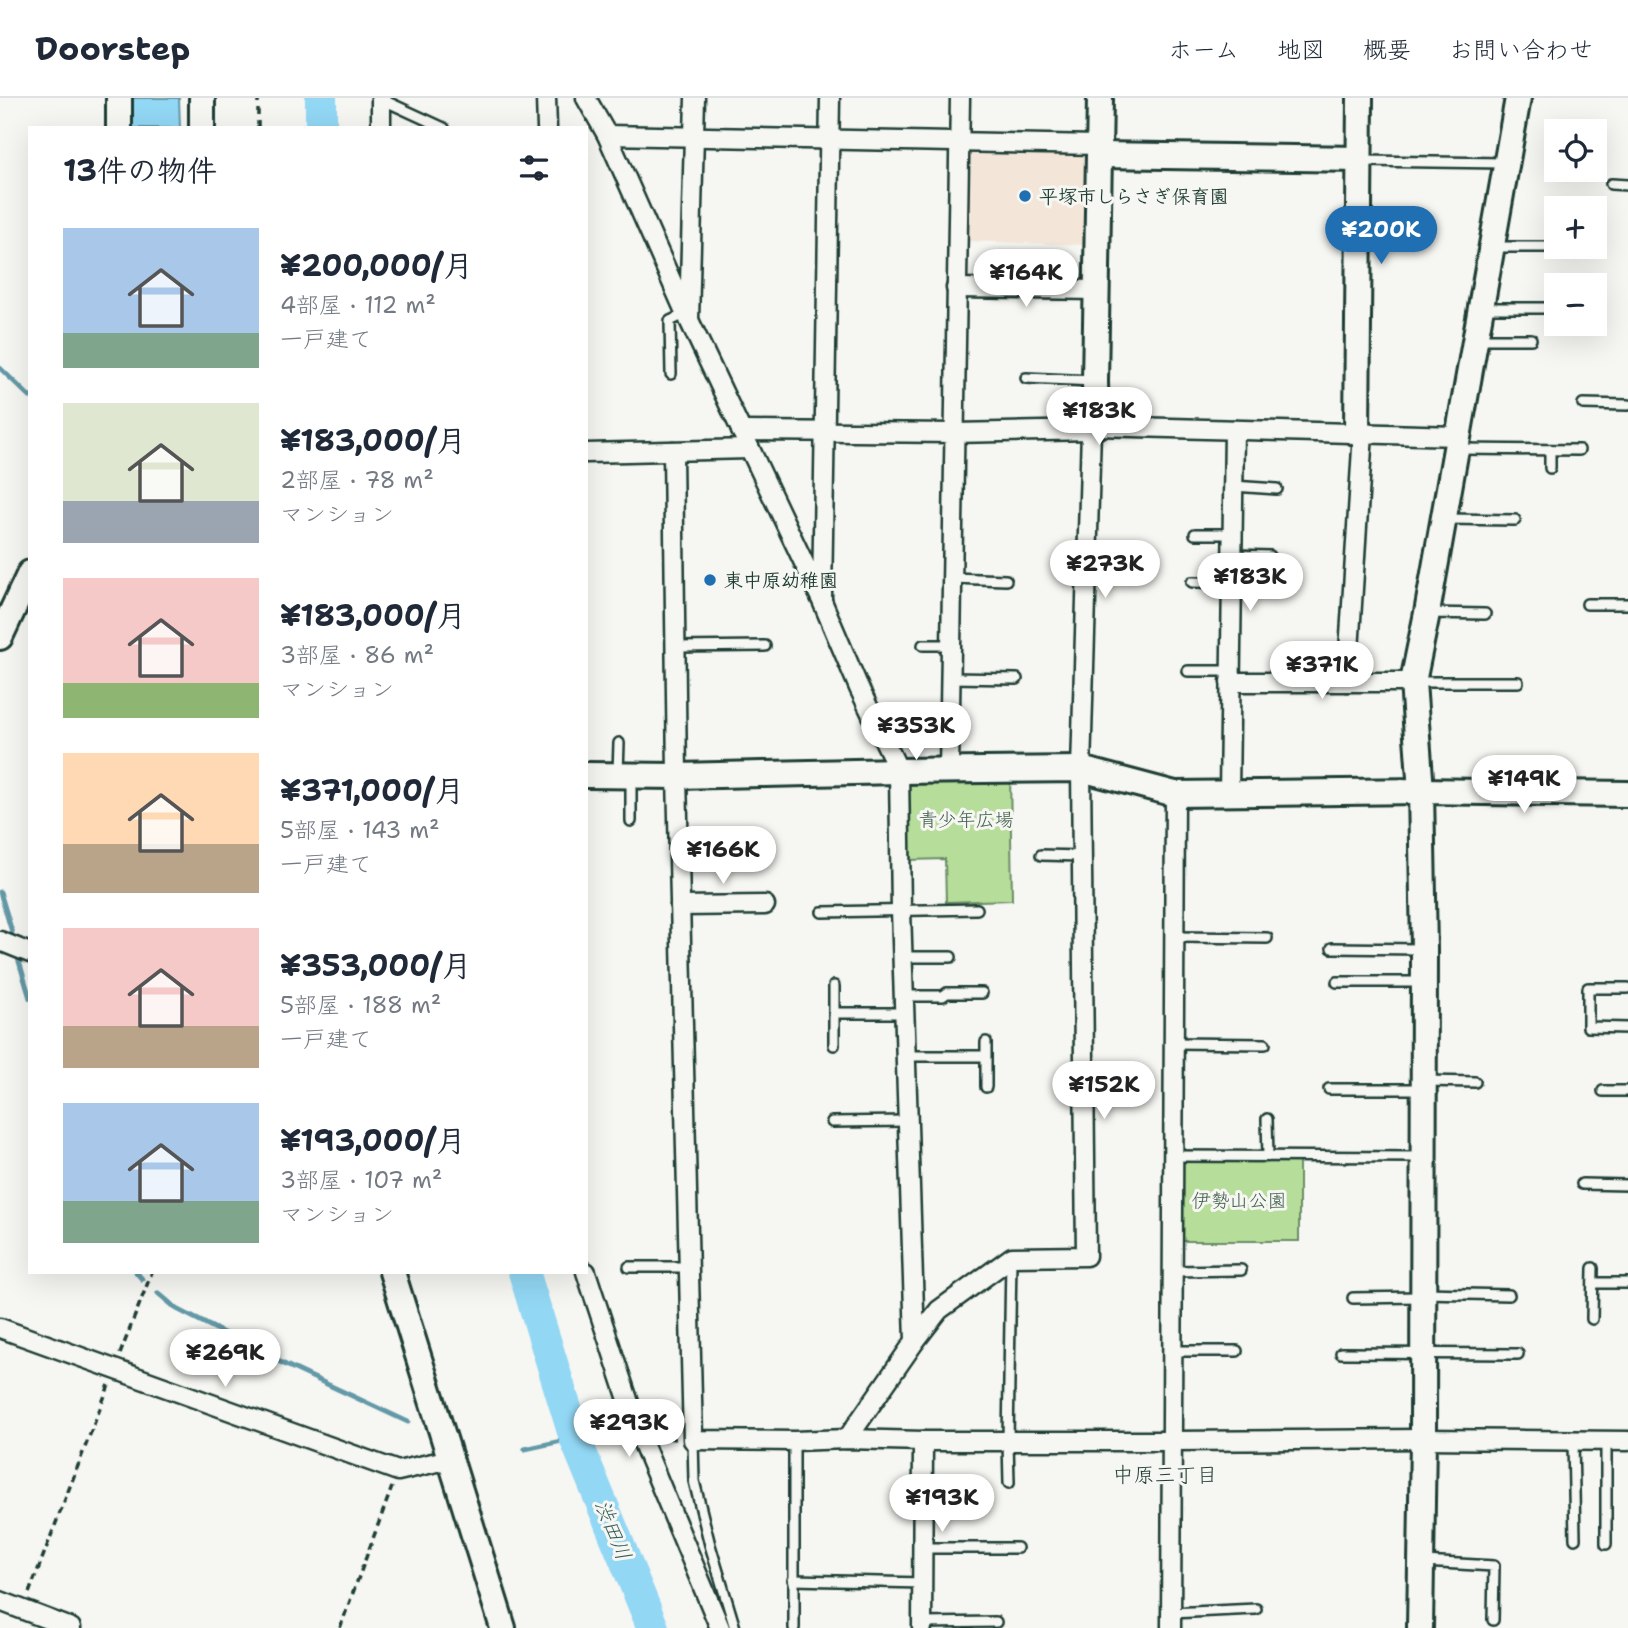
<!DOCTYPE html>
<html lang="ja">
<head>
<meta charset="utf-8">
<style>
	:root { --surface:#fff; --page:#f2f2f3; --text:#1f2937; --muted:#747a83; --line:#e0e1e3; --accent:#1f6fb2 }
	body { margin:0; font-family:"Shantell Sans","Klee One",sans-serif; background:var(--page); color:var(--text); height:100vh; display:flex; flex-direction:column; font-size:26px; white-space:nowrap }
	* { box-sizing:border-box; margin:0 }
	p { font-size:23px; color:var(--muted) }
	.icon { flex:none; width:38px; height:38px; fill:none; stroke:currentColor; stroke-width:2; stroke-linecap:round; stroke-linejoin:round }
	.map { position:relative; flex:1; overflow:hidden }
	.side { position:absolute; left:28px; top:28px; width:560px; height:1148px; display:flex; flex-direction:column; background:var(--surface); border-radius:0px; box-shadow:0 7px 28px #0002 }
	.side>* { flex:none }
	.buttons { position:absolute; left:1544px; top:21px; display:grid; gap:14px }
	.buttons a { display:grid; place-items:center; width:63px; height:63px; border-radius:0px; background:var(--surface); box-shadow:0 7px 28px #0002; font-size:35px }
	.price { position:absolute; translate:-50% -60px; padding:0 16px; border-radius:24px; background:#fff; color:#222; font-size:23px; line-height:46px; filter:drop-shadow(0 2px 4px #0008) }
	.price::after { content:''; position:absolute; left:50%; top:42px; width:21px; height:16px; margin-left:-10px; background:inherit; clip-path:polygon(0 0,100% 0,50% 100%) }
	.price.on { background:var(--accent); color:#fff }
	ul { padding:0; list-style:none }
	li { display:flex; align-items:center; gap:21px; height:175px; padding:0 35px }
	li span { display:grid; place-items:center; flex:none; width:196px; height:140px; border-radius:0px; color:#555 }
	li>.icon { margin-inline-start:auto }
	span .icon { width:84px; height:84px; fill:#fffc; stroke-width:1 }
	li b { font-size:30px }
	h2 { display:flex; justify-content:space-between; align-items:center; height:84px; padding:0 35px; font-size:30px }
	header { display:flex; align-items:center; gap:42px; box-sizing:border-box; height:98px; padding:0 35px; background:var(--surface); border-bottom:2px solid var(--line) }
	header strong { font-size:33px }
	nav { display:flex; gap:38px; margin-inline-start:auto; font-size:24px }
	.map>svg:first-child { display:block }
</style>
</head>
<body>
<header>
<strong>Doorstep</strong>
<nav><a>ホーム</a><a>地図</a><a>概要</a><a>お問い合わせ</a></nav>
</header>
<div class="map">
<svg width="1628" height="1530" viewBox="0 0 1628 1530">
	<rect width="100%" height="100%" fill="#f6f6f2"/>
	<filter id="ink" filterUnits="userSpaceOnUse"><feTurbulence type="fractalNoise" baseFrequency=".0143" numOctaves="2"/><feDisplacementMap in="SourceGraphic" scale="14" xChannelSelector="R" yChannelSelector="G"/><feConvolveMatrix kernelMatrix="1 2 1 2 8 2 1 2 1" color-interpolation-filters="sRGB"/></filter>
	<g filter="url(#ink)">
		<!-- built -->
		<path fill="#f3e6d8" d="M964 52 1088 53 1086 147 964 143Z"/>
		<!-- green -->
		<g fill="#b6dd99" stroke="#6a8d66" stroke-width="2">
			<path d="M1010 674 1012 802 946 804 945 761 908 762 907 682Z"/>
			<path d="M1184 1062H1299V1143H1180V1068Z"/>
		</g>
		<!-- water -->
		<path fill="#92d7f4" stroke="#6499a7" stroke-width="2" d="M131 0H179L180 30H131Z"/>
		<g fill="none" stroke-linecap="round" stroke-linejoin="round">
			<!-- stream -->
			<g stroke="#6499a7" stroke-width="5">
				<path d="M0 270 30 299"/>
				<path d="M0 794 12 834"/>
				<path d="M18 860 30 900"/>
				<path d="M136 1174 142 1181"/>
				<path d="M158 1195 177 1211 286 1267 408 1324"/>
				<path d="M525 1351 575 1340"/>
			</g>
			<!-- river -->
			<g stroke="#92d7f4" stroke-width="32">
				<path d="M321 0V30"/>
				<path d="M524 1174 575 1340 653 1530"/>
			</g>
			<!-- lane casing -->
			<g stroke="#1f3d34" stroke-width="14">
				<g id="lane">
					<path d="M381 1 444 30"/>
					<path d="M1361 63 1504 65"/>
					<path d="M1611 86 1628 87"/>
					<path d="M1495 149H1556"/>
					<path d="M1484 210H1556"/>
					<path d="M1477 241H1531"/>
					<path d="M671 276 670 223 685 216"/>
					<path d="M1026 280 1094 283"/>
					<path d="M1583 306 1628 307"/>
					<path d="M1458 351 1579 352"/>
					<path d="M1550 352V370"/>
					<path d="M1233 388 1277 391"/>
					<path d="M1446 421 1515 422"/>
					<path d="M1195 436H1232"/>
					<path d="M1232 457 1270 458"/>
					<path d="M952 480 1006 482"/>
					<path d="M1192 484 1232 485"/>
					<path d="M1587 506H1628"/>
					<path d="M1427 515 1485 516"/>
					<path d="M923 547H951"/>
					<path d="M676 549 765 548"/>
					<path d="M1188 573H1231"/>
					<path d="M950 580 1017 581"/>
					<path d="M1414 584H1518"/>
					<path d="M618 675 619 645"/>
					<path d="M631 723V680"/>
					<path d="M1041 757 1082 758"/>
					<path d="M822 814 977 811"/>
					<path d="M1175 839 1267 840"/>
					<path d="M1332 850 1421 851"/>
					<path d="M903 859H951"/>
					<path d="M1337 884H1423"/>
					<path d="M1628 890H1588V929L1628 930"/>
					<path d="M904 898H943L947 895H982"/>
					<path d="M834 915H904"/>
					<path d="M1174 945 1265 946"/>
					<path d="M834 947V888"/>
					<path d="M906 958H985"/>
					<path d="M1425 983 1475 984"/>
					<path d="M986 989V944"/>
					<path d="M1329 991H1422"/>
					<path d="M1603 993H1628"/>
					<path d="M1267 1021 1268 1058"/>
					<path d="M832 1024 908 1023"/>
					<path d="M1174 1058 1421 1059"/>
					<path d="M1582 1086 1628 1087"/>
					<path d="M629 1169H689"/>
					<path d="M1173 1173 1241 1172"/>
					<path d="M1593 1185H1628"/>
					<path d="M1424 1195 1509 1197"/>
					<path d="M1353 1200 1421 1199"/>
					<path d="M1592 1221 1593 1170"/>
					<path d="M1173 1253H1237"/>
					<path d="M1341 1255 1518 1256"/>
					<path d="M693 1342 694 1383 710 1447 735 1530"/>
					<path d="M794 1343V1530"/>
					<path d="M1573 1343 1575 1441"/>
					<path d="M1606 1343V1446"/>
					<path d="M1009 1385 1008 1343 1011 1161"/>
					<path d="M922 1450H1017"/>
					<path d="M1423 1464 1494 1468 1493 1522"/>
					<path d="M793 1482 923 1485"/>
					<path d="M1171 1515 1256 1511"/>
					<path d="M923 1525 996 1524"/>
				</g>
			</g>
			<!-- street casing -->
			<g stroke="#1f3d34" stroke-width="23">
				<g id="street">
					<path d="M381 0V30"/>
					<path d="M546 0 547 30"/>
					<path d="M586 0 607 37 686 216"/>
					<path d="M695 0 689 222 822 503 859 590 899 673 901 812 915 1243 847 1341"/>
					<path d="M607 37 1099 47"/>
					<path d="M956 190 1097 192"/>
					<path d="M741 333 954 335 1091 332 1096 328 1457 338"/>
					<path d="M673 353 677 678 693 1342 794 1343 847 1341 923 1343H1172L1423 1341 1628 1343"/>
					<path d="M586 355 750 351"/>
					<path d="M822 500 830 0"/>
					<path d="M1230 584H1413"/>
					<path d="M1347 584 1363 335"/>
					<path d="M949 672 960 0"/>
					<path d="M1229 696 1234 332"/>
					<path d="M680 808 765 807"/>
					<path d="M0 843 30 855"/>
					<path d="M586 1174 640 1338 720 1530"/>
					<path d="M0 1230 398 1373 450 1361"/>
					<path d="M915 1243 939 1212 1012 1159 1086 1158 1081 671 1091 332"/>
					<path d="M0 1503 71 1530"/>
					<path d="M922 1530 923 1343"/>
					<path d="M1171 1530 1175 696"/>
				</g>
			</g>
			<!-- secondary casing -->
			<g stroke="#1f3d34" stroke-width="30">
				<g id="secondary">
					<path d="M119 0V30"/>
					<path d="M202 0V30"/>
					<path d="M1099 57 1359 61"/>
					<path d="M1096 328 1095 283 1100 0"/>
					<path d="M1357 335 1360 0"/>
					<path d="M0 539 30 475"/>
					<path d="M586 677 677 678 899 673 1081 671 1175 696 1421 693 1628 696"/>
					<path d="M392 1174 503 1530"/>
					<path d="M1420 1530 1423 1341 1424 851 1421 693 1413 584 1427 515 1518 0"/>
				</g>
			</g>
			<!-- path -->
			<g stroke="#1f3d34" stroke-width="3.5" stroke-dasharray="7 5" stroke-linecap="butt">
				<path d="M258 30V0"/>
				<path d="M120 1256 152 1174"/>
				<path d="M657 1339 677 1341"/>
				<path d="M29 1495 109 1287"/>
				<path d="M340 1530 392 1389"/>
			</g>
			<!-- lane -->
			<use href="#lane" stroke="#f6f6f2" stroke-width="9"/>
			<!-- street -->
			<use href="#street" stroke="#f6f6f2" stroke-width="18"/>
			<!-- secondary -->
			<use href="#secondary" stroke="#f6f6f2" stroke-width="24"/>
		</g>
	</g>
	<!-- markers -->
	<g fill="#1f6fb2" stroke="#f6f6f2" stroke-width="2.5">
		<circle cx="1025" cy="98" r="7"/>
		<circle cx="710" cy="482" r="7"/>
	</g>
	<g text-anchor="middle" dominant-baseline="central" stroke-width="6" stroke-linejoin="round" paint-order="stroke">
		<!-- poi labels -->
		<g font-size="19" font-weight="bold" fill="#1f3d34" stroke="#f6f6f2" text-anchor="start">
			<text x="1039" y="98">平塚市しらさぎ保育園</text>
			<text x="724" y="482">東中原幼稚園</text>
		</g>
		<!-- park labels -->
		<g font-size="19" fill="#3d5d48" stroke="#f6f6f2">
			<text x="966" y="721">青少年広場</text>
			<text x="1239" y="1102">伊勢山公園</text>
		</g>
		<!-- neighbourhood labels -->
		<g font-size="21" fill="#1f3d34" stroke="#f6f6f2">
			<text x="1165" y="1377">中原三丁目</text>
		</g>
		<!-- water labels -->
		<g font-size="21" font-style="italic" fill="#365c5a" stroke="#f6f6f2">
			<text transform="translate(613 1432) rotate(68)">渋田川</text>
		</g>
	</g>
</svg>
<div class="buttons">
<a><svg class="icon" aria-label="locate" viewBox="0 0 24 24"><circle cx="12" cy="12" r="6"/><path d="M12 2v4M12 18v4M2 12h4M18 12h4"/></svg></a>
<a>+</a>
<a>−</a>
</div>
<b class="price on" style="left:1381px;top:168px">¥200K</b>
<b class="price" style="left:1026px;top:211px">¥164K</b>
<b class="price" style="left:1099px;top:349px">¥183K</b>
<b class="price" style="left:1105px;top:502px">¥273K</b>
<b class="price" style="left:1250px;top:515px">¥183K</b>
<b class="price" style="left:1322px;top:603px">¥371K</b>
<b class="price" style="left:916px;top:664px">¥353K</b>
<b class="price" style="left:1524px;top:717px">¥149K</b>
<b class="price" style="left:723px;top:788px">¥166K</b>
<b class="price" style="left:1104px;top:1023px">¥152K</b>
<b class="price" style="left:225px;top:1291px">¥269K</b>
<b class="price" style="left:629px;top:1361px">¥293K</b>
<b class="price" style="left:942px;top:1436px">¥193K</b>
<section class="side">
<h2>13件の物件<svg class="icon" aria-label="filters" viewBox="0 0 24 24"><path d="M4 7h16M4 17h16"/><circle cx="9" cy="7" r="2"/><circle cx="15" cy="17" r="2"/></svg></h2>
<ul>
<li><span style="background:linear-gradient(#a9c7e8 75%,#7fa58c 0)"><svg class="icon" aria-label="home" viewBox="0 0 24 24"><path d="M3 11l9-7 9 7M6 9v11h12V9"/></svg></span><div><b>¥200,000/月</b><p>4部屋 · 112 m²</p><p>一戸建て</p></div></li>
<li><span style="background:linear-gradient(#dfe7d0 70%,#9aa5b1 0)"><svg class="icon" aria-label="home" viewBox="0 0 24 24"><path d="M3 11l9-7 9 7M6 9v11h12V9"/></svg></span><div><b>¥183,000/月</b><p>2部屋 · 78 m²</p><p>マンション</p></div></li>
<li><span style="background:linear-gradient(#f6c9c9 75%,#8fb573 0)"><svg class="icon" aria-label="home" viewBox="0 0 24 24"><path d="M3 11l9-7 9 7M6 9v11h12V9"/></svg></span><div><b>¥183,000/月</b><p>3部屋 · 86 m²</p><p>マンション</p></div></li>
<li><span style="background:linear-gradient(#ffd9b3 65%,#b9a48a 0)"><svg class="icon" aria-label="home" viewBox="0 0 24 24"><path d="M3 11l9-7 9 7M6 9v11h12V9"/></svg></span><div><b>¥371,000/月</b><p>5部屋 · 143 m²</p><p>一戸建て</p></div></li>
<li><span style="background:linear-gradient(#f6c9c9 70%,#b9a48a 0)"><svg class="icon" aria-label="home" viewBox="0 0 24 24"><path d="M3 11l9-7 9 7M6 9v11h12V9"/></svg></span><div><b>¥353,000/月</b><p>5部屋 · 188 m²</p><p>一戸建て</p></div></li>
<li><span style="background:linear-gradient(#a9c7e8 70%,#7fa58c 0)"><svg class="icon" aria-label="home" viewBox="0 0 24 24"><path d="M3 11l9-7 9 7M6 9v11h12V9"/></svg></span><div><b>¥193,000/月</b><p>3部屋 · 107 m²</p><p>マンション</p></div></li>
</ul>
</section>
</div>
</body>
</html>
